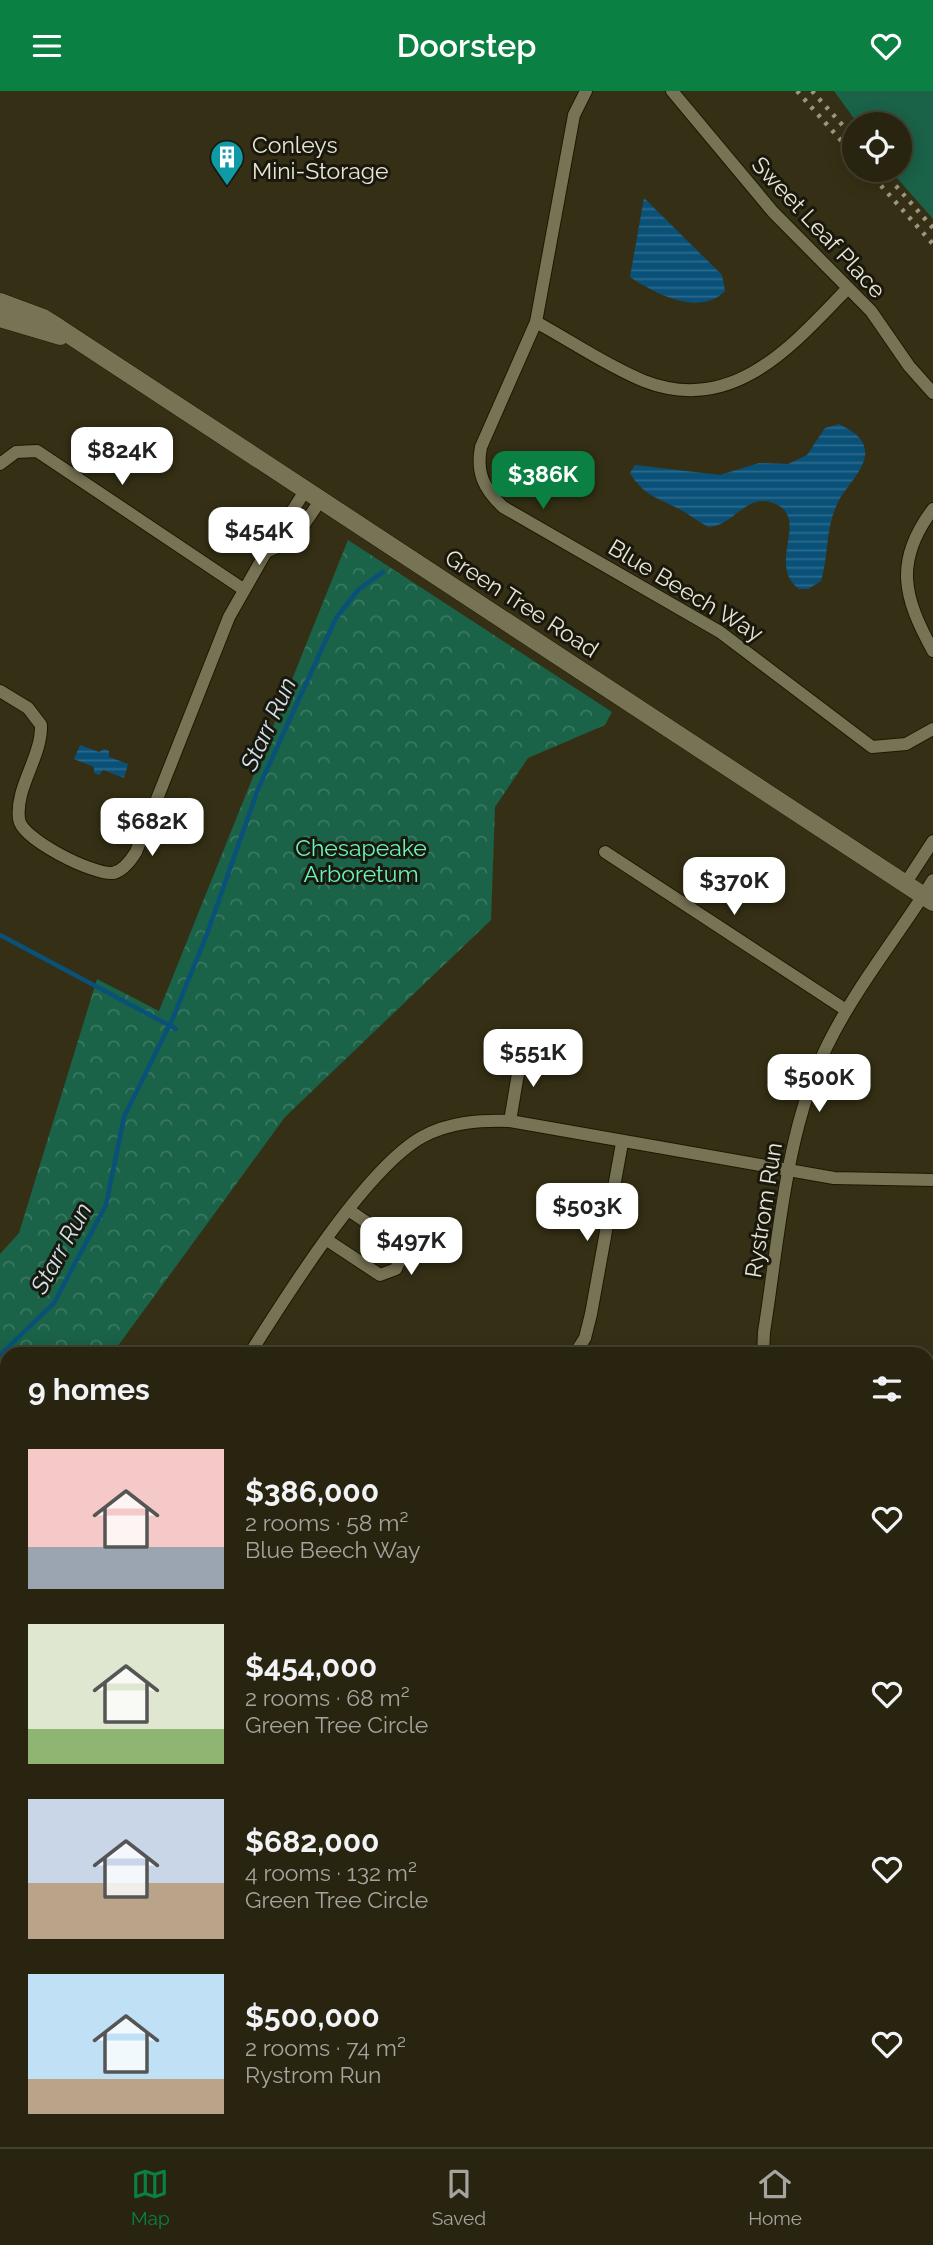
<!DOCTYPE html>
<html lang="en">
<head>
<meta charset="utf-8">
<style>
	:root { --surface:#282410; --page:#302c19; --text:#f1f3f6; --muted:#a5a49f; --line:#444130; --accent:#0b8043 }
	body { margin:0; font-family:Raleway,sans-serif; background:var(--page); color:var(--text); height:100vh; display:flex; flex-direction:column; font-size:26px; white-space:nowrap }
	* { box-sizing:border-box; margin:0 }
	p { font-size:23px; color:var(--muted) }
	.icon { flex:none; width:38px; height:38px; fill:none; stroke:currentColor; stroke-width:2; stroke-linecap:round; stroke-linejoin:round }
	.map { position:relative; flex:1; overflow:hidden }
	.sheet { position:absolute; left:0px; top:1256px; width:934px; height:800px; display:flex; flex-direction:column; background:var(--surface); border-radius:21px 21px 0 0; box-shadow:0 4px 18px #0003,0 0 0 2px var(--line) }
	.sheet>* { flex:none }
	.fabs { position:absolute; left:842px; top:21px; display:grid; gap:14px }
	.fabs a { display:grid; place-items:center; width:70px; height:70px; border-radius:50%; background:var(--surface); box-shadow:0 4px 18px #0003,0 0 0 2px var(--line); font-size:35px }
	.price { position:absolute; translate:-50% -60px; padding:0 16px; border-radius:14px; background:#fff; color:#222; font-size:23px; line-height:46px; filter:drop-shadow(0 2px 4px #0008) }
	.price::after { content:''; position:absolute; left:50%; top:42px; width:21px; height:16px; margin-left:-10px; background:inherit; clip-path:polygon(0 0,100% 0,50% 100%) }
	.price.selected { background:var(--accent); color:#fff }
	ul { padding:0; list-style:none }
	li { display:flex; align-items:center; gap:21px; height:175px; padding:0 28px }
	li span { display:grid; place-items:center; flex:none; width:196px; height:140px; border-radius:0px; color:#555 }
	li>.icon { margin-inline-start:auto }
	span .icon { width:84px; height:84px; fill:#fffc; stroke-width:1 }
	li b { font-size:30px }
	h2 { display:flex; justify-content:space-between; align-items:center; height:84px; padding:0 28px; font-size:30px }
	header { display:flex; justify-content:space-between; align-items:center; height:91px; padding:0 28px; background:var(--accent); color:#fff; font-size:32px; font-weight:600 }
	.tab-bar { display:flex; justify-content:space-around; align-items:center; height:98px; border-top:2px solid var(--line); background:var(--surface); font-size:19px; color:var(--muted) }
	.tab-bar a { display:grid; justify-items:center; gap:4px }
	.tab-bar .selected { color:var(--accent) }
	.map>svg:first-child { display:block }
</style>
</head>
<body>
<header><svg class="icon" aria-label="menu" viewBox="0 0 24 24"><path d="M4 6h16M4 12h16M4 18h16"/></svg>Doorstep<svg class="icon" aria-label="heart" viewBox="0 0 24 24"><path d="M12 20l-8-8c-3-5 5-10 8-4 3-6 11-1 8 4z"/></svg></header>
<div class="map">
<svg width="933" height="2056" viewBox="0 0 933 2056">
	<defs>
		<pattern id="forest-crowns" width="20" height="18" patternUnits="userSpaceOnUse" patternTransform="scale(1.75)"><rect width="20" height="18" fill="#1a6248"/><path d="M2 6a3 3 0 1 1 6 0M12 15a3 3 0 1 1 6 0" fill="none" stroke="#3b7862"/></pattern>
		<pattern id="water-rules" width="6" height="5" patternUnits="userSpaceOnUse" patternTransform="scale(1.75)"><rect width="6" height="5" fill="#095179"/><path d="M0 2.5h6" fill="none" stroke="#2d6a8b"/></pattern>
	</defs>
	<rect width="100%" height="100%" fill="#353015"/>
	<!-- forest -->
	<g fill="url(#forest-crowns)">
		<path d="M348 449 612 621 605 634 528 667 495 716 491 829 285 1026 112 1263 7 1264V1391L0 1406V1163L19 1142 97 888 159 920Z"/>
		<path d="M0 1437 7 1445V1692L0 1690Z"/>
	</g>
	<!-- green -->
	<path fill="#1a6248" d="M834 0H933V128L890 79H900V33H858Z"/>
	<!-- water -->
	<g fill="url(#water-rules)">
		<path d="M644 107 722 184 725 200C699 226 656 203 630 186Z"/>
		<path d="M839 333C850 339 863 345 865 359 868 375 845 397 838 411 825 437 829 464 821 490L808 498H799C768 475 805 434 781 416 749 395 735 435 709 436 698 431 689 423 679 418 658 407 643 404 630 382L635 374 720 384 759 372 788 373 807 364 825 337Z"/>
		<path d="M80 654 99 661 104 658 109 660V666L128 673 124 687 103 679 99 684 94 682V676L74 668Z"/>
	</g>
	<g fill="none" stroke-linecap="round" stroke-linejoin="round">
		<!-- stream -->
		<g stroke="#095179" stroke-width="4.5">
			<path d="M0 844 176 938"/>
			<path d="M0 1264 54 1212 106 1114 124 1026 172 929 207 843 258 698 336 527 359 498 383 481"/>
		</g>
		<!-- street casing -->
		<g stroke="#1d1800" stroke-width="14">
			<g id="street">
				<path d="M586 0 574 24 536 231 481 356C476 382 484 398 503 416L720 541 872 656 906 653 933 638"/>
				<path d="M672 0 773 121 871 220 909 275 933 302"/>
				<path d="M536 231C571 250 607 275 644 290 733 325 793 254 848 197"/>
				<path d="M0 373 16 361 37 360 243 498"/>
				<path d="M305 400 266 461 294 448 320 410"/>
				<path d="M933 418C893 471 904 507 933 560"/>
				<path d="M0 600 28 617 41 634C42 666 15 696 19 728 21 748 93 784 113 782 123 780 131 769 136 761L229 526 266 461"/>
				<path d="M605 761 846 919"/>
				<path d="M905 793 933 750"/>
				<path d="M510 1030 522 959"/>
				<path d="M327 1149 380 1184 396 1178 402 1164 397 1152 350 1120"/>
				<path d="M249 1264C285 1207 365 1078 422 1046 449 1031 480 1029 510 1030L834 1087 933 1089"/>
				<path d="M574 1264 585 1247 591 1223 622 1052"/>
				<path d="M763 1264 764 1241C779 1148 785 1040 827 955 856 896 898 845 933 789"/>
				<path d="M928 1467 933 1470"/>
				<path d="M928 1668H933"/>
				<path d="M0 1818H7"/>
				<path d="M928 1825 933 1827"/>
				<path d="M372 2049 375 2056"/>
				<path d="M71 2056 73 2049"/>
				<path d="M779 2056 780 2049"/>
			</g>
		</g>
		<!-- secondary casing -->
		<g stroke="#1d1800" stroke-width="19">
			<g id="secondary">
				<path d="M0 211 43 227 59 237 933 811"/>
				<path d="M0 227 60 245"/>
			</g>
		</g>
		<!-- street -->
		<use href="#street" stroke="#777355" stroke-width="12"/>
		<!-- secondary -->
		<use href="#secondary" stroke="#777355" stroke-width="18"/>
		<!-- rail -->
		<g stroke="#9a9782" stroke-width="4.5" stroke-dasharray="3.5 7" stroke-linecap="butt">
			<path d="M797 0 854 64"/>
			<path d="M812 0 854 47"/>
			<path d="M867 79 933 153"/>
			<path d="M882 79 933 137"/>
		</g>
	</g>
	<!-- icons -->
	<defs>
		<g id="building-pin" transform="scale(1.75)"><path d="M0 17L-7.5 6A9.5 9.5 0 1 1 7.5 6Z" fill="#0f9aa8" stroke="#1a180c"/><path d="M-4-6H4V6H1V3H-1V6H-4ZM-2.5-4.3h1.7v1.8h-1.7ZM.8-4.3h1.7v1.8H.8ZM-2.5-1h1.7V.8h-1.7ZM.8-1h1.7V.8H.8Z" fill="#fff"/></g>
	</defs>
	<g fill-rule="evenodd">
		<use href="#building-pin" x="227" y="66"/>
	</g>
	<g text-anchor="middle" dominant-baseline="central" stroke-width="6" stroke-linejoin="round" paint-order="stroke">
		<!-- poi labels -->
		<g font-size="23" fill="#e7e5d5" stroke="#1a180c" text-anchor="start">
			<text x="252" y="53">Conleys<tspan x="252" dy="26">Mini-Storage</tspan></text>
		</g>
		<!-- street labels -->
		<g font-size="23" fill="#e7e5d5" stroke="#1a180c">
			<text transform="translate(819 136) rotate(47)">Sweet Leaf Place</text>
			<text transform="translate(686 499) rotate(31)">Blue Beech Way</text>
			<text transform="translate(522 512) rotate(33)">Green Tree Road</text>
			<text transform="translate(763 1119) rotate(-81)">Rystrom Run</text>
		</g>
		<!-- park labels -->
		<g font-size="23" fill="#68f4bd" stroke="#1a180c">
			<text x="361" y="756">Chesapeake<tspan x="361" dy="26">Arboretum</tspan></text>
		</g>
		<!-- water labels -->
		<g font-size="24" font-style="italic" fill="#cfe2f1" stroke="#1a180c">
			<text transform="translate(268 633) rotate(-65)">Starr Run</text>
			<text transform="translate(61 1157) rotate(-61)">Starr Run</text>
		</g>
	</g>
</svg>
<div class="fabs">
<a><svg class="icon" aria-label="locate" viewBox="0 0 24 24"><circle cx="12" cy="12" r="6"/><path d="M12 2v4M12 18v4M2 12h4M18 12h4"/></svg></a>
</div>
<b class="price" style="left:122px;top:396px">$824K</b>
<b class="price selected" style="left:543px;top:420px">$386K</b>
<b class="price" style="left:259px;top:476px">$454K</b>
<b class="price" style="left:152px;top:767px">$682K</b>
<b class="price" style="left:734px;top:826px">$370K</b>
<b class="price" style="left:533px;top:998px">$551K</b>
<b class="price" style="left:819px;top:1023px">$500K</b>
<b class="price" style="left:587px;top:1152px">$503K</b>
<b class="price" style="left:411px;top:1186px">$497K</b>
<section class="sheet">
<h2>9 homes<svg class="icon" aria-label="filters" viewBox="0 0 24 24"><path d="M4 7h16M4 17h16"/><circle cx="9" cy="7" r="2"/><circle cx="15" cy="17" r="2"/></svg></h2>
<ul>
<li><span style="background:linear-gradient(#f6c9c9 70%,#9aa5b1 0)"><svg class="icon" aria-label="home" viewBox="0 0 24 24"><path d="M3 11l9-7 9 7M6 9v11h12V9"/></svg></span><div><b>$386,000</b><p>2 rooms · 58 m²</p><p>Blue Beech Way</p></div><svg class="icon" aria-label="heart" viewBox="0 0 24 24"><path d="M12 20l-8-8c-3-5 5-10 8-4 3-6 11-1 8 4z"/></svg></li>
<li><span style="background:linear-gradient(#dfe7d0 75%,#8fb573 0)"><svg class="icon" aria-label="home" viewBox="0 0 24 24"><path d="M3 11l9-7 9 7M6 9v11h12V9"/></svg></span><div><b>$454,000</b><p>2 rooms · 68 m²</p><p>Green Tree Circle</p></div><svg class="icon" aria-label="heart" viewBox="0 0 24 24"><path d="M12 20l-8-8c-3-5 5-10 8-4 3-6 11-1 8 4z"/></svg></li>
<li><span style="background:linear-gradient(#c9d6e8 60%,#b9a48a 0)"><svg class="icon" aria-label="home" viewBox="0 0 24 24"><path d="M3 11l9-7 9 7M6 9v11h12V9"/></svg></span><div><b>$682,000</b><p>4 rooms · 132 m²</p><p>Green Tree Circle</p></div><svg class="icon" aria-label="heart" viewBox="0 0 24 24"><path d="M12 20l-8-8c-3-5 5-10 8-4 3-6 11-1 8 4z"/></svg></li>
<li><span style="background:linear-gradient(#bfe0f5 75%,#b9a48a 0)"><svg class="icon" aria-label="home" viewBox="0 0 24 24"><path d="M3 11l9-7 9 7M6 9v11h12V9"/></svg></span><div><b>$500,000</b><p>2 rooms · 74 m²</p><p>Rystrom Run</p></div><svg class="icon" aria-label="heart" viewBox="0 0 24 24"><path d="M12 20l-8-8c-3-5 5-10 8-4 3-6 11-1 8 4z"/></svg></li>
</ul>
</section>
</div>
<nav class="tab-bar">
<a class="selected"><svg class="icon" aria-label="map" viewBox="0 0 24 24"><path d="M3 6l6-2 6 2 6-2v14l-6 2-6-2-6 2zM9 4v14M15 6v14"/></svg>Map</a>
<a><svg class="icon" aria-label="saved" viewBox="0 0 24 24"><path d="M7 4h10v16l-5-4-5 4z"/></svg>Saved</a>
<a><svg class="icon" aria-label="home" viewBox="0 0 24 24"><path d="M3 11l9-7 9 7M6 9v11h12V9"/></svg>Home</a>
</nav>
</body>
</html>
